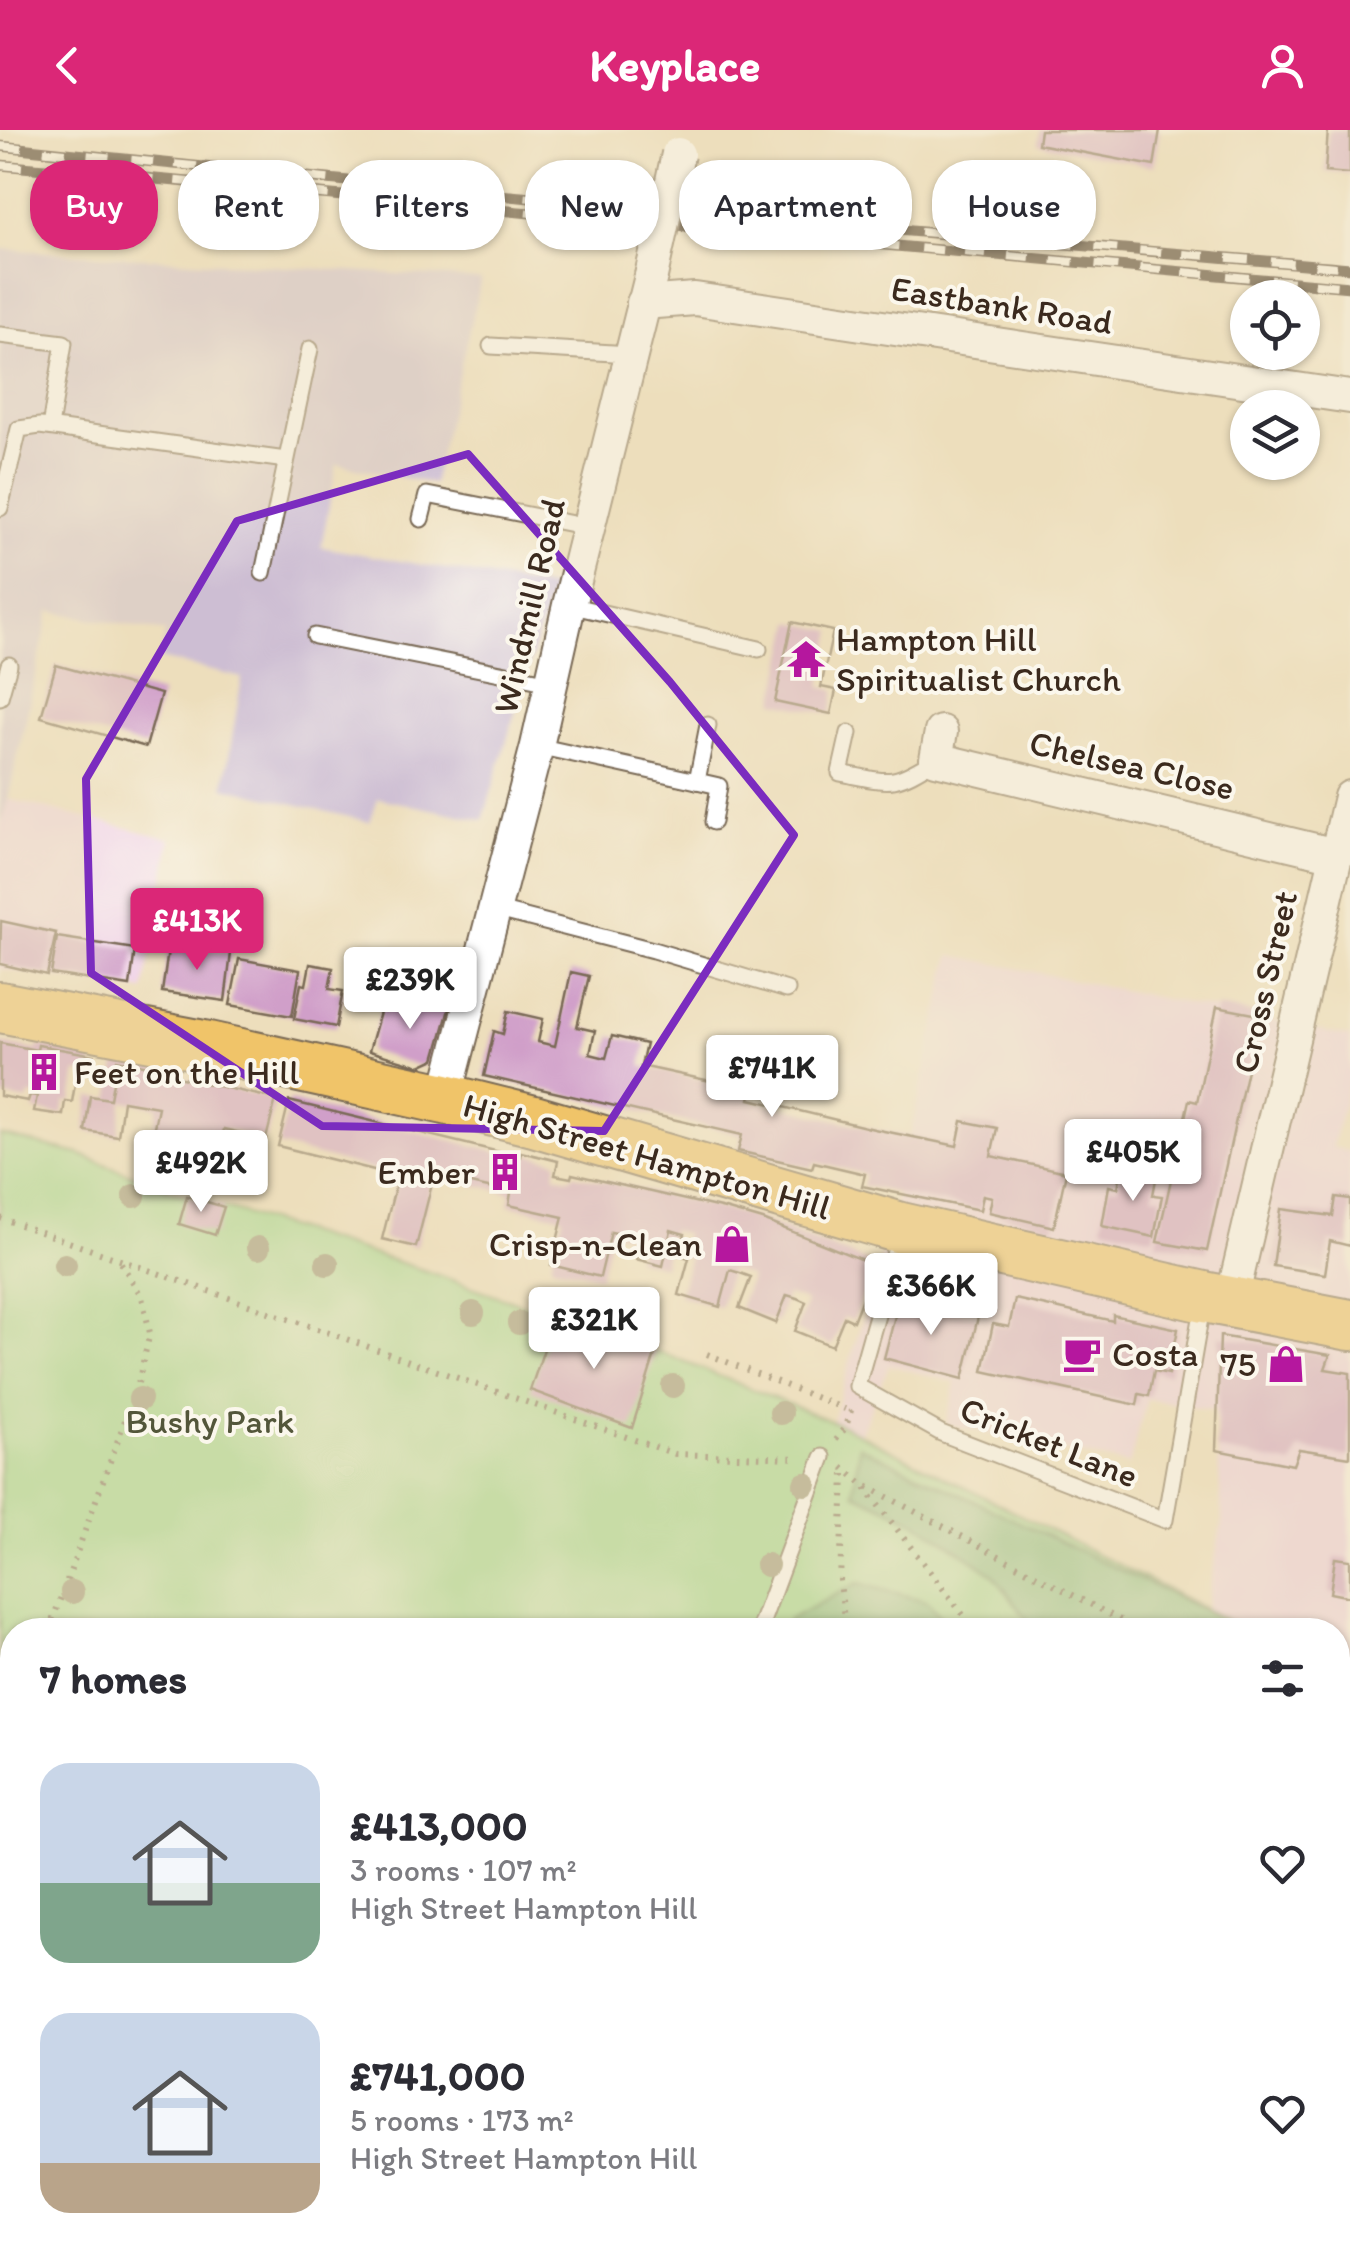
<!DOCTYPE html>
<html lang="en">
<head>
<meta charset="utf-8">
<style>
	:root { --surface:#fff; --page:#f7f7f7; --text:#2b2b33; --muted:#7c7c81; --accent:#db2777 }
	body { margin:0; font-family:Itim,sans-serif; background:var(--page); color:var(--text); height:100vh; display:flex; flex-direction:column; font-size:38px; white-space:nowrap }
	* { box-sizing:border-box; margin:0 }
	p { font-size:32px; color:var(--muted) }
	.icon { flex:none; width:55px; height:55px; fill:none; stroke:currentColor; stroke-width:2; stroke-linecap:round; stroke-linejoin:round }
	.map { position:relative; flex:1; overflow:hidden }
	.details { position:absolute; left:0px; top:1488px; width:1350px; height:642px; display:flex; flex-direction:column; background:var(--surface); border-radius:40px 40px 0 0; box-shadow:0 2px 8px #0004 }
	.details>* { flex:none }
	.hud { position:absolute; left:30px; top:30px; width:1290px; height:90px; display:flex; gap:20px }
	.buttons { position:absolute; left:1230px; top:150px; display:grid; gap:20px }
	.buttons a { display:grid; place-items:center; width:90px; height:90px; border-radius:50%; background:var(--surface); box-shadow:0 2px 8px #0004; font-size:50px }
	.price { position:absolute; translate:-50% -85px; padding:0 22px; border-radius:10px; background:#fff; color:#222; font-size:32px; line-height:65px; filter:drop-shadow(0 2px 5px #0008) }
	.price::after { content:''; position:absolute; left:50%; top:60px; width:30px; height:22px; margin-left:-15px; background:inherit; clip-path:polygon(0 0,100% 0,50% 100%) }
	.price.selected { background:var(--accent); color:#fff }
	ul { padding:0; list-style:none }
	li { display:flex; align-items:center; gap:30px; height:250px; padding:0 40px }
	li span { display:grid; place-items:center; flex:none; width:280px; height:200px; border-radius:30px; color:#555 }
	li>.icon { margin-inline-start:auto }
	span .icon { width:120px; height:120px; fill:#fffc; stroke-width:1 }
	li b { font-size:42px }
	h2 { display:flex; justify-content:space-between; align-items:center; height:120px; padding:0 40px; font-size:42px }
	.pill { padding:0 35px; border-radius:40px; background:var(--surface); box-shadow:0 2px 8px #0004; font-size:35px; line-height:90px }
	.pill.selected { background:var(--accent); color:#fff }
	header { display:flex; justify-content:space-between; align-items:center; height:130px; padding:0 40px; background:var(--accent); color:#fff; font-size:45px; font-weight:700 }
	.map>svg:first-child { display:block }
</style>
</head>
<body>
<header><svg class="icon" aria-label="back" viewBox="0 0 24 24"><path d="M15 5l-7 7 7 7"/></svg>Keyplace<svg class="icon" aria-label="person" viewBox="0 0 24 24"><circle cx="12" cy="8" r="4"/><path d="M4 21q1-7 8-7t8 7"/></svg></header>
<div class="map">
<svg width="1350" height="2128" viewBox="0 0 1350 2128">
	<rect width="100%" height="100%" fill="#fbf7ec"/>
	<filter id="ink" filterUnits="userSpaceOnUse"><feTurbulence type="fractalNoise" baseFrequency=".01" numOctaves="2"/><feDisplacementMap in="SourceGraphic" scale="20" xChannelSelector="R" yChannelSelector="G"/><feConvolveMatrix kernelMatrix="1 2 1 2 8 2 1 2 1" color-interpolation-filters="sRGB"/></filter>
	<filter id="wash" filterUnits="userSpaceOnUse"><feTurbulence type="fractalNoise" baseFrequency=".0048" numOctaves="4" result="noise"/><feDisplacementMap in="SourceGraphic" scale="40" xChannelSelector="R" yChannelSelector="G"/><feGaussianBlur stdDeviation="2.25" result="paint"/><feColorMatrix in="noise" values="0 0 0 0 0 0 0 0 0 0 0 0 0 0 0 0 0 1.4 0 .05"/><feComposite in="paint" operator="in"/></filter>
	<g filter="url(#wash)">
		<rect width="100%" height="100%" fill="#eddebc"/>
		<!-- built -->
		<g fill="#efd0e7">
			<path d="M8 669 171 709 144 860 0 839V694Z"/>
			<path d="M951 825 1350 907V950L1332 1017 1350 1022V1578L1338 1565V1500H1247L1206 1481 1222 1391 1215 1280 1147 1269 1129 1335 946 1294 956 1253 889 1235 860 1305 832 1292 886 1110Z"/>
		</g>
		<!-- industrial -->
		<path fill="#cdbed3" d="M0 119 481 149 433 354 337 334 321 417 552 458 483 690 378 668 370 692 224 657 242 548 160 529 165 502 50 481 8 669 0 694Z"/>
		<!-- green -->
		<path fill="#9bd98d" stroke="#6b8256" stroke-width="2.5" d="M0 1005 79 1024 173 1061 423 1140 657 1221 846 1297 1247 1500H12V2118H1338V1565L1350 1578V2128H0Z"/>
		<!-- forest -->
		<g fill="#7cb978" stroke="#5c724b" stroke-width="2.5">
			<path d="M859 1316 1206 1481 1247 1500H1035L993 1444 917 1392 854 1363Z"/>
			<path d="M858 1453 927 1471 953 1500H789L788 1490Z"/>
			<path d="M1338 1552 1350 1561V1820L1345 1798 1338 1795Z"/>
			<path d="M243 2118H421L419 2128H248Z"/>
		</g>
		<g id="blocks">
			<!-- building -->
			<g fill="#d09fc9">
				<path d="M1040 0H1160L1154 36 1038 14Z"/>
				<path d="M1328 0H1350V44L1325 42Z"/>
				<path d="M792 492 833 501 821 557 836 560 831 584 775 572Z"/>
				<path d="M56 535 161 564 146 617 41 587Z"/>
				<path d="M1 791 56 803 47 845 0 834Z"/>
				<path d="M57 807 135 819 130 856 51 844Z"/>
				<path d="M169 814 231 823 225 871 162 862Z"/>
				<path d="M239 829 300 840 292 886 230 875Z"/>
				<path d="M310 834 333 838 329 859 343 861 336 897 294 889 301 854 306 855Z"/>
				<path d="M571 842 589 846 577 897 595 901 590 924 606 928 612 906 646 914 641 936 752 960 750 969 874 999 957 1016 962 991 997 998 991 1026 1066 1042 1054 1097 989 1082 992 1067 983 1065 980 1080 862 1056 865 1044 814 1032 812 1038 738 1021 742 1005 484 946 494 901 503 904 508 881 543 889 538 912 555 916Z"/>
				<path d="M415 869 449 879 435 929 420 936 369 921 383 872 412 880Z"/>
				<path d="M1217 877 1259 885 1207 1121 1157 1112 1189 970 1197 972Z"/>
				<path d="M0 913 37 920 38 915 94 925 91 944 77 942 72 972 65 971 63 985 34 981 37 966 30 965 28 971 0 966Z"/>
				<path d="M117 930 165 939 164 944 276 969 266 1009 224 999 221 1013 177 1003 175 1012 152 1007 158 977 123 971 118 1006 85 1001 90 966 110 969Z"/>
				<path d="M289 971 520 1027 521 1022 558 1031 555 1045 571 1048 572 1044 725 1079 763 1090 875 1135 853 1191 844 1187 832 1216 795 1201 806 1172 797 1168 787 1165 776 1193 739 1178 751 1147 740 1143 730 1140 720 1177 679 1165 689 1128 679 1125 685 1104 671 1100 663 1136 636 1129 641 1108 611 1102 600 1147 551 1135 563 1087 509 1075 511 1063 434 1046 416 1117 382 1109 398 1046 278 1016Z"/>
				<path d="M1122 1038 1157 1044 1153 1065 1162 1066 1154 1107 1102 1096 1109 1056 1118 1058Z"/>
				<path d="M187 1066 224 1077 215 1105 179 1094Z"/>
				<path d="M1336 1067 1350 1069V1116L1330 1111 1325 1144 1273 1136 1281 1079 1333 1086Z"/>
				<path d="M900 1167 978 1187 963 1249 884 1228Z"/>
				<path d="M1015 1169 1113 1191V1185L1178 1199 1169 1244 1154 1241 1149 1266 1139 1264 1137 1275 983 1241 993 1194 1009 1197Z"/>
				<path d="M555 1187 656 1221 632 1298 530 1260Z"/>
				<path d="M1220 1206 1330 1225 1325 1239 1350 1243V1327L1299 1319 1293 1335 1216 1320Z"/>
				<path d="M1335 1428 1350 1430V1467L1330 1463Z"/>
			</g>
		</g>
	</g>
	<g filter="url(#ink)">
		<use href="#blocks" fill-opacity="0" stroke="#796955" stroke-width="2.5"/>
		<g fill="none" stroke-linecap="round" stroke-linejoin="round">
			<!-- lane casing -->
			<g stroke="#796955" stroke-width="19">
				<g id="lane">
					<path d="M0 205 64 213 50 297"/>
					<path d="M491 216 631 224"/>
					<path d="M0 378 19 299 40 296 286 330"/>
					<path d="M421 389 427 365 588 397"/>
					<path d="M263 443 310 219"/>
					<path d="M569 475 759 519"/>
					<path d="M315 506 551 553"/>
					<path d="M0 567 9 535"/>
					<path d="M708 595 697 651 719 656 713 692"/>
					<path d="M849 603 840 643C891 653 892 657 936 629"/>
					<path d="M537 616 697 651"/>
					<path d="M494 779 653 820 787 860"/>
					<path d="M900 1104 857 1256 941 1303 1165 1390 1203 1171"/>
					<path d="M759 1500 823 1327"/>
					<path d="M528 2128 531 2118"/>
				</g>
			</g>
			<!-- street casing -->
			<g stroke="#796955" stroke-width="36">
				<g id="street">
					<path d="M643 173 695 169 1350 267"/>
					<path d="M941 602 936 629 1336 725"/>
					<path d="M445 969 537 616 569 475 651 146"/>
					<path d="M1231 1173 1350 667"/>
				</g>
			</g>
			<!-- primary casing -->
			<g stroke="#796955" stroke-width="54">
				<path id="primary" d="M0 877 209 917 445 969 534 991 901 1098 1204 1167 1350 1195"/>
			</g>
			<!-- path -->
			<g stroke="#796955" stroke-width="6" stroke-dasharray="2.5 8" stroke-linecap="butt">
				<path d="M0 1088 675 1324 798 1328"/>
				<path d="M707 1224 845 1279"/>
				<path d="M836 1310 846 1297 852 1277"/>
				<path d="M843 1337 861 1353 1139 1500"/>
				<path d="M844 1344 840 1451 845 1500"/>
				<path d="M865 1358 975 1500"/>
				<path d="M49 1500 137 1257 150 1203 142 1167 118 1128"/>
				<path d="M0 1635 12 1600"/>
				<path d="M0 1716 12 1721"/>
				<path d="M0 1720 12 1749"/>
				<path d="M1338 1729 1350 1760"/>
				<path d="M0 1840 12 1834"/>
				<path d="M216 2118 222 2128"/>
				<path d="M869 2118 878 2128"/>
				<path d="M1336 2118 1339 2128"/>
				<path d="M358 2128 368 2118"/>
			</g>
			<!-- lane -->
			<use href="#lane" stroke="#fff" stroke-width="15"/>
			<!-- street -->
			<use href="#street" stroke="#fff" stroke-width="32"/>
			<!-- primary -->
			<use href="#primary" stroke="#f0c469" stroke-width="50"/>
			<!-- rail casing -->
			<g stroke="#3b2a1e" stroke-width="11">
				<g id="rail">
					<path d="M0 16C449 64 900 100 1350 138"/>
					<path d="M0 35 1350 157"/>
				</g>
			</g>
			<!-- rail -->
			<use href="#rail" stroke="#fbf7ec" stroke-width="8" stroke-dasharray="22" stroke-linecap="butt"/>
			<!-- street-bridge casing -->
			<g stroke="#796955" stroke-width="36" stroke-linecap="butt">
				<path id="street-bridge" d="M651 146 678 24"/>
			</g>
			<!-- street-bridge -->
			<use href="#street-bridge" stroke="#fff" stroke-width="32"/>
		</g>
		<!-- trees -->
		<g fill="#989374">
			<circle cx="134" cy="1066" r="12"/>
			<circle cx="258" cy="1118" r="12"/>
			<circle cx="327" cy="1134" r="12"/>
			<circle cx="65" cy="1135" r="12"/>
			<circle cx="473" cy="1183" r="12"/>
			<circle cx="519" cy="1193" r="12"/>
			<circle cx="673" cy="1256" r="12"/>
			<circle cx="140" cy="1269" r="12"/>
			<circle cx="781" cy="1283" r="12"/>
			<circle cx="805" cy="1354" r="12"/>
			<circle cx="767" cy="1435" r="12"/>
			<circle cx="72" cy="1462" r="12"/>
		</g>
	</g>
	<!-- marked area -->
	<path d="M0 0H1350V2128H0ZM468 324 670 552 794 705 604 1001 322 996 91 843 86 649 237 391Z" fill="#eddebc" fill-opacity=".55" fill-rule="evenodd"/>
	<path fill="none" stroke="#7b2cbf" stroke-width="8" stroke-linejoin="round" d="M468 324 670 552 794 705 604 1001 322 996 91 843 86 649 237 391Z"/>
	<!-- icons -->
	<defs>
		<g id="temple-bare" transform="scale(3)"><path d="M0-6L5-2H3V0L6.5 2.5H4V6H1.5V3h-3V6H-4V2.5H-6.5L-3 0V-2H-5Z" fill="#b5179e" stroke="#fbf7ec" stroke-width="2.5" paint-order="stroke"/></g>
		<g id="building-bare" transform="scale(3)"><path d="M-4-6H4V6H1V3H-1V6H-4ZM-2.5-4.3h1.7v1.8h-1.7ZM.8-4.3h1.7v1.8H.8ZM-2.5-1h1.7V.8h-1.7ZM.8-1h1.7V.8H.8Z" fill="#b5179e" stroke="#fbf7ec" stroke-width="2.5" paint-order="stroke"/></g>
		<g id="shop-bare" transform="scale(3)"><path d="M-5-2.5h2.3a2.7 3.5 0 0 1 5.4 0H5L5.5 6h-11ZM-1.5-2.5h3a1.5 2.3 0 0 0-3 0Z" fill="#b5179e" stroke="#fbf7ec" stroke-width="2.5" paint-order="stroke"/></g>
		<g id="cafe-bare" transform="scale(3)"><path d="M-5.5-4.5H6V0H3Q3 3.5 0 3.5H-2.5Q-5.5 3.5-5.5 0ZM3-3.2v2h1.7v-2ZM-6 4.5H4V6H-6Z" fill="#b5179e" stroke="#fbf7ec" stroke-width="2.5" paint-order="stroke"/></g>
	</defs>
	<g fill-rule="evenodd">
		<use href="#temple-bare" x="806" y="529"/>
		<use href="#building-bare" x="44" y="942"/>
		<use href="#building-bare" x="505" y="1042"/>
		<use href="#shop-bare" x="732" y="1114"/>
		<use href="#cafe-bare" x="1082" y="1224"/>
		<use href="#shop-bare" x="1286" y="1234"/>
	</g>
	<g text-anchor="middle" dominant-baseline="central" stroke-width="8" stroke-linejoin="round" paint-order="stroke">
		<!-- street labels -->
		<g font-size="35" fill="#3b2a1e" stroke="#fbf7ec">
			<text transform="translate(1002 175) rotate(9)">Eastbank Road</text>
			<text transform="translate(529 476) rotate(-77)">Windmill Road</text>
			<text transform="translate(1132 635) rotate(13)">Chelsea Close</text>
			<text transform="translate(1265 852) rotate(-77)">Cross Street</text>
			<text transform="translate(647 1026) rotate(16)">High Street Hampton Hill</text>
			<text transform="translate(1049 1312) rotate(22)">Cricket Lane</text>
		</g>
		<!-- poi labels -->
		<g font-size="35" fill="#3b2a1e" stroke="#fbf7ec" text-anchor="start">
			<text x="836" y="509">Hampton Hill<tspan x="836" dy="40">Spiritualist Church</tspan></text>
			<text x="74" y="942">Feet on the Hill</text>
			<text x="475" y="1042" text-anchor="end">Ember</text>
			<text x="702" y="1114" text-anchor="end">Crisp-n-Clean</text>
			<text x="1112" y="1224">Costa</text>
			<text x="1256" y="1234" text-anchor="end">75</text>
		</g>
		<!-- park labels -->
		<g font-size="35" fill="#53563a" stroke="#fbf7ec">
			<text x="210" y="1291">Bushy Park</text>
		</g>
	</g>
</svg>
<div class="buttons">
<a><svg class="icon" aria-label="locate" viewBox="0 0 24 24"><circle cx="12" cy="12" r="6"/><path d="M12 2v4M12 18v4M2 12h4M18 12h4"/></svg></a>
<a><svg class="icon" aria-label="layers" viewBox="0 0 24 24"><path d="M12 4l9 5-9 5-9-5zM3 14l9 5 9-5"/></svg></a>
</div>
<b class="price selected" style="left:197px;top:843px">£413K</b>
<b class="price" style="left:410px;top:902px">£239K</b>
<b class="price" style="left:772px;top:990px">£741K</b>
<b class="price" style="left:1133px;top:1074px">£405K</b>
<b class="price" style="left:201px;top:1085px">£492K</b>
<b class="price" style="left:931px;top:1208px">£366K</b>
<b class="price" style="left:594px;top:1242px">£321K</b>
<div class="hud">
<a class="pill selected">Buy</a>
<a class="pill">Rent</a>
<a class="pill">Filters</a>
<a class="pill">New</a>
<a class="pill">Apartment</a>
<a class="pill">House</a>
</div>
<section class="details">
<h2>7 homes<svg class="icon" aria-label="filters" viewBox="0 0 24 24"><path d="M4 7h16M4 17h16"/><circle cx="9" cy="7" r="2"/><circle cx="15" cy="17" r="2"/></svg></h2>
<ul>
<li><span style="background:linear-gradient(#c9d6e8 60%,#7fa58c 0)"><svg class="icon" aria-label="home" viewBox="0 0 24 24"><path d="M3 11l9-7 9 7M6 9v11h12V9"/></svg></span><div><b>£413,000</b><p>3 rooms · 107 m²</p><p>High Street Hampton Hill</p></div><svg class="icon" aria-label="heart" viewBox="0 0 24 24"><path d="M12 20l-8-8c-3-5 5-10 8-4 3-6 11-1 8 4z"/></svg></li>
<li><span style="background:linear-gradient(#c9d6e8 75%,#b9a48a 0)"><svg class="icon" aria-label="home" viewBox="0 0 24 24"><path d="M3 11l9-7 9 7M6 9v11h12V9"/></svg></span><div><b>£741,000</b><p>5 rooms · 173 m²</p><p>High Street Hampton Hill</p></div><svg class="icon" aria-label="heart" viewBox="0 0 24 24"><path d="M12 20l-8-8c-3-5 5-10 8-4 3-6 11-1 8 4z"/></svg></li>
</ul>
</section>
</div>
</body>
</html>
